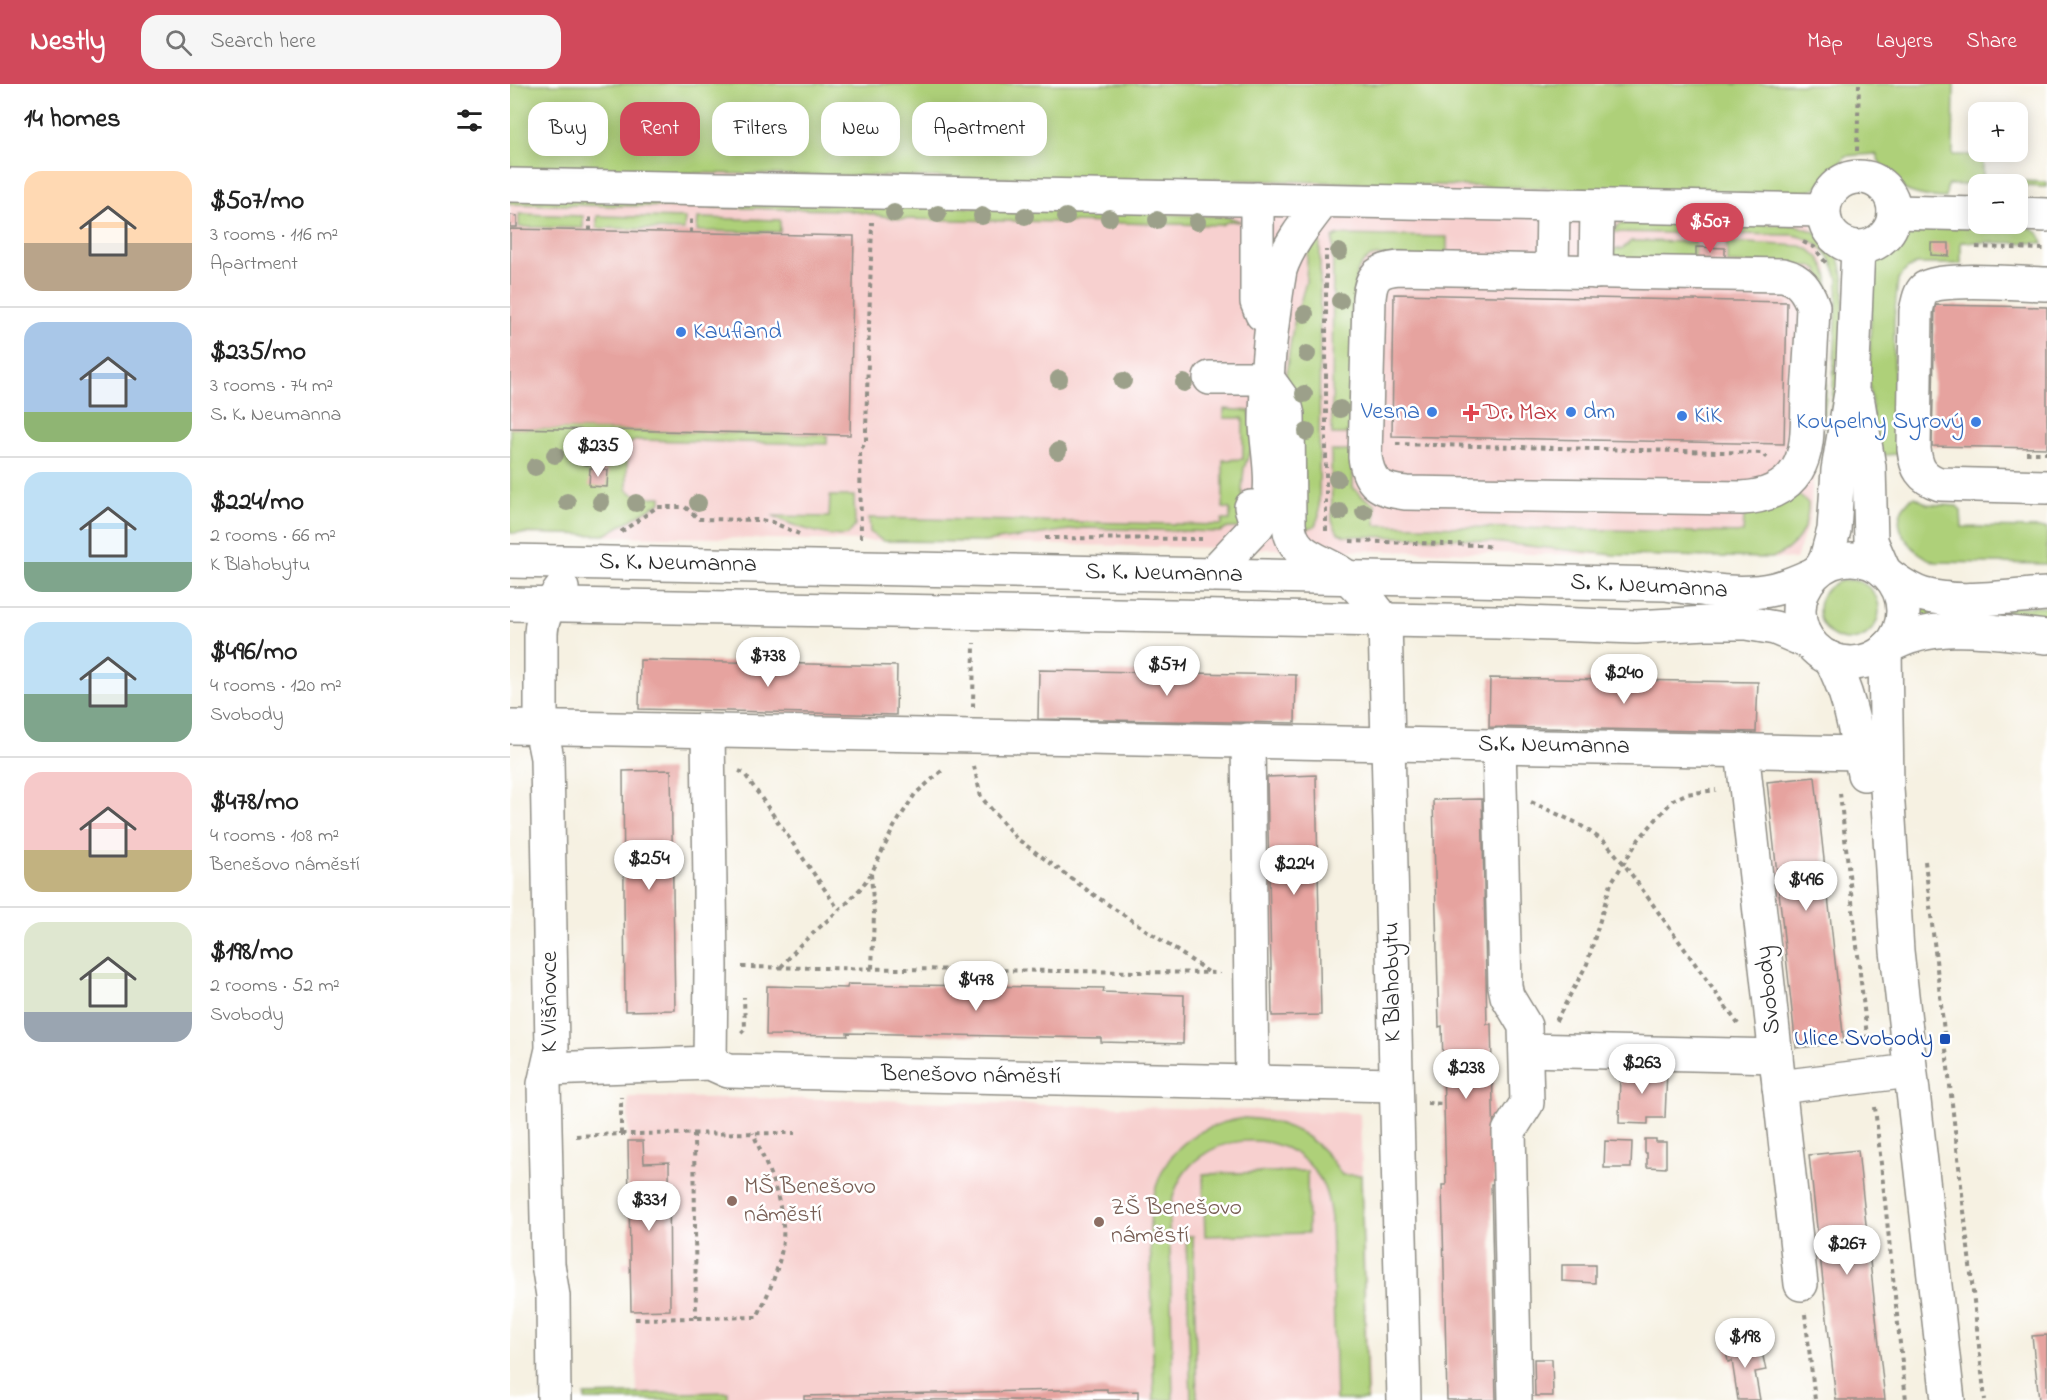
<!DOCTYPE html>
<html lang="en">
<head>
<meta charset="utf-8">
<style>
	:root { --surface:#fff; --page:#f6f6f6; --text:#222; --muted:#767676; --line:#e0e0e0; --accent:#d1495b }
	body { margin:0; font-family:"Indie Flower",sans-serif; background:var(--page); color:var(--text); height:100vh; display:flex; flex-direction:column; font-size:22px; white-space:nowrap }
	* { box-sizing:border-box; margin:0 }
	p { font-size:20px; color:var(--muted) }
	.icon { flex:none; width:33px; height:33px; fill:none; stroke:currentColor; stroke-width:2; stroke-linecap:round; stroke-linejoin:round }
	.map { position:relative; flex:1; overflow:hidden }
	.side { display:flex; flex-direction:column; background:var(--surface); width:510px }
	.side>* { flex:none }
	.guide { position:absolute; left:18px; top:18px; width:570px; height:54px; display:flex; gap:12px }
	.fabs { position:absolute; left:1458px; top:18px; display:grid; gap:12px }
	.fabs a { display:grid; place-items:center; width:60px; height:60px; border-radius:12px; background:var(--surface); box-shadow:0 3px 15px #0003; font-size:30px }
	.price { position:absolute; translate:-50% -51px; padding:0 14px; border-radius:21px; background:#fff; color:#222; font-size:20px; line-height:39px; filter:drop-shadow(0 2px 3px #0008) }
	.price::after { content:''; position:absolute; left:50%; top:36px; width:18px; height:14px; margin-left:-9px; background:inherit; clip-path:polygon(0 0,100% 0,50% 100%) }
	.price.selected { background:var(--accent); color:#fff }
	ul { padding:0; list-style:none }
	li { display:flex; align-items:center; gap:18px; height:150px; padding:0 24px }
	li+li { border-top:2px solid var(--line) }
	li span { display:grid; place-items:center; flex:none; width:168px; height:120px; border-radius:18px; color:#555 }
	li>.icon { margin-inline-start:auto }
	span .icon { width:72px; height:72px; fill:#fffc; stroke-width:1 }
	li b { font-size:26px }
	h2 { display:flex; justify-content:space-between; align-items:center; height:72px; padding:0 24px; font-size:26px }
	.pill { padding:0 21px; border-radius:18px; background:var(--surface); box-shadow:0 3px 15px #0003; font-size:21px; line-height:54px }
	.pill.selected { background:var(--accent); color:#fff }
	header { display:flex; align-items:center; gap:36px; box-sizing:border-box; height:84px; padding:0 30px; background:var(--accent); color:#fff }
	header strong { font-size:28px }
	nav { display:flex; gap:33px; margin-inline-start:auto; font-size:21px }
	.search { width:420px; height:54px; background:var(--page); display:flex; align-items:center; gap:15px; box-sizing:border-box; padding:0 21px; border-radius:18px; color:var(--muted); font-size:22px }
	main { display:flex; flex:1; min-height:0 }
	.map>svg:first-child { display:block }
</style>
</head>
<body>
<header>
<strong>Nestly</strong>
<div class="search"><svg class="icon" aria-label="search" viewBox="0 0 24 24"><circle cx="10" cy="10" r="6"/><path d="M15 15l6 6"/></svg>Search here</div>
<nav><a>Map</a><a>Layers</a><a>Share</a></nav>
</header>
<main>
<section class="side">
<h2>14 homes<svg class="icon" aria-label="filters" viewBox="0 0 24 24"><path d="M4 7h16M4 17h16"/><circle cx="9" cy="7" r="2"/><circle cx="15" cy="17" r="2"/></svg></h2>
<ul>
<li><span style="background:linear-gradient(#ffd9b3 60%,#b9a48a 0)"><svg class="icon" aria-label="home" viewBox="0 0 24 24"><path d="M3 11l9-7 9 7M6 9v11h12V9"/></svg></span><div><b>$507/mo</b><p>3 rooms · 116 m²</p><p>Apartment</p></div></li>
<li><span style="background:linear-gradient(#a9c7e8 75%,#8fb573 0)"><svg class="icon" aria-label="home" viewBox="0 0 24 24"><path d="M3 11l9-7 9 7M6 9v11h12V9"/></svg></span><div><b>$235/mo</b><p>3 rooms · 74 m²</p><p>S. K. Neumanna</p></div></li>
<li><span style="background:linear-gradient(#bfe0f5 75%,#7fa58c 0)"><svg class="icon" aria-label="home" viewBox="0 0 24 24"><path d="M3 11l9-7 9 7M6 9v11h12V9"/></svg></span><div><b>$224/mo</b><p>2 rooms · 66 m²</p><p>K Blahobytu</p></div></li>
<li><span style="background:linear-gradient(#bfe0f5 60%,#7fa58c 0)"><svg class="icon" aria-label="home" viewBox="0 0 24 24"><path d="M3 11l9-7 9 7M6 9v11h12V9"/></svg></span><div><b>$496/mo</b><p>4 rooms · 120 m²</p><p>Svobody</p></div></li>
<li><span style="background:linear-gradient(#f6c9c9 65%,#c2b280 0)"><svg class="icon" aria-label="home" viewBox="0 0 24 24"><path d="M3 11l9-7 9 7M6 9v11h12V9"/></svg></span><div><b>$478/mo</b><p>4 rooms · 108 m²</p><p>Benešovo náměstí</p></div></li>
<li><span style="background:linear-gradient(#dfe7d0 75%,#9aa5b1 0)"><svg class="icon" aria-label="home" viewBox="0 0 24 24"><path d="M3 11l9-7 9 7M6 9v11h12V9"/></svg></span><div><b>$198/mo</b><p>2 rooms · 52 m²</p><p>Svobody</p></div></li>
</ul>
</section>
<div class="map">
<svg width="1537" height="1316" viewBox="0 0 1537 1316">
	<rect width="100%" height="100%" fill="#fff"/>
	<filter id="ink" filterUnits="userSpaceOnUse"><feTurbulence type="fractalNoise" baseFrequency=".0167" numOctaves="2"/><feDisplacementMap in="SourceGraphic" scale="12" xChannelSelector="R" yChannelSelector="G"/><feConvolveMatrix kernelMatrix="1 2 1 2 8 2 1 2 1" color-interpolation-filters="sRGB"/></filter>
	<filter id="wash" filterUnits="userSpaceOnUse"><feTurbulence type="fractalNoise" baseFrequency=".008" numOctaves="4" result="noise"/><feDisplacementMap in="SourceGraphic" scale="24" xChannelSelector="R" yChannelSelector="G"/><feGaussianBlur stdDeviation="1.35" result="paint"/><feColorMatrix in="noise" values="0 0 0 0 0 0 0 0 0 0 0 0 0 0 0 0 0 1.4 0 .05"/><feComposite in="paint" operator="in"/></filter>
	<g filter="url(#wash)">
		<rect width="100%" height="100%" fill="#f6f1e2"/>
		<!-- built -->
		<g fill="#f7d0cf">
			<path d="M0 77 1290 111 1318 185 1300 434 1286 475 0 450Z"/>
			<path d="M118 1013 324 1015 850 1029 859 1316H75V1311L127 1310 125 1227H121L120 1185 113 1186V1178L120 1177Z"/>
		</g>
		<!-- green -->
		<g fill="#aed079" stroke="#6c7e52" stroke-width="1.5">
			<path d="M0 0H1444L1443 71H1463L1464 76H1473V96L1537 98V103L1508 102V100L1437 101 1436 114C1401 113 1380 105 1366 70L1335 72C1325 92 1311 103 1290 111L692 95 592 96 0 86Z"/>
			<path d="M0 114 581 126 719 133 732 138 719 137 711 141 390 135 336 126 0 120Z"/>
			<path d="M9 130 73 132V144L9 143Z"/>
			<path d="M87 132 175 134 174 146 87 144Z"/>
			<path d="M188 134 270 136V148L187 147Z"/>
			<path d="M1116 138 1286 141 1305 148 1323 165 1331 180 1334 197 1332 297 1312 384 1322 319 1328 195C1323 172 1307 155 1283 151L1101 148 1109 141Z"/>
			<path d="M1429 142 1522 144 1530 151 1533 159 1451 158V180H1406L1397 185 1388 195 1384 237V301L1388 370 1374 371 1369 392 1359 296 1362 192 1371 171 1387 154 1404 145Z"/>
			<path d="M828 151 937 153V170L942 174 866 172C853 174 848 184 845 196L842 350H822L823 154Z"/>
			<path d="M805 154 810 159 809 431 805 442 794 446 776 290 783 243 796 198 798 159Z"/>
			<path d="M1121 157 1185 158 1184 178 1108 175 1098 165H1112Z"/>
			<path d="M1217 158 1291 162 1300 166 1309 174 1315 183 1318 194 1316 315 1308 365 1312 311 1314 196 1307 185 1301 182 1217 179Z"/>
			<path d="M714 325 740 327 743 360 734 384 732 406 736 444H718L710 448 574 444 474 458 373 457 360 448 359 434 712 441V436H720V425L713 424V376L733 375V334H714Z"/>
			<path d="M0 344 317 351V360L127 356 120 359 117 364V405C125 415 139 413 151 413V418L95 451 0 449Z"/>
			<path d="M821 367H843V403L850 411 865 420 866 441 1233 449 1234 433 1238 428 1285 408 1298 419C1299 445 1286 464 1262 474L1104 471 944 454 835 452 828 449 822 437Z"/>
			<path d="M320 412H344L345 442 338 451C321 455 279 441 264 432L319 433Z"/>
			<path d="M1405 413 1417 420 1447 422 1451 427 1452 443 1537 444V480L1425 478C1407 471 1381 448 1392 426 1394 422 1398 418 1401 414Z"/>
			<circle cx="1339" cy="526" r="30"/>
			<path d="M1406 521 1537 523V537L1406 534Z"/>
			<path d="M734 1034C779 1036 808 1053 832 1091H851L857 1316H826L821 1134C819 1121 817 1107 810 1095 777 1038 684 1046 664 1110 656 1134 660 1162 661 1187 661 1230 662 1273 663 1316H644L640 1143C642 1080 672 1044 734 1034Z"/>
			<path d="M797 1087 798 1149 695 1152 693 1090Z"/>
			<path d="M676 1152H683L687 1316H681Z"/>
			<path d="M218 1308V1316H75V1311Z"/>
		</g>
		<g id="blocks">
			<!-- building -->
			<g fill="#e6a39f">
				<path d="M0 131 7 132V143H0Z"/>
				<path d="M0 145 344 152 340 351 0 344Z"/>
				<path d="M1421 159H1439V172L1421 171Z"/>
				<path d="M1186 163 1215 164V177H1186Z"/>
				<path d="M884 210 1277 218 1274 360 882 352Z"/>
				<path d="M1425 221 1537 223V364L1422 362Z"/>
				<path d="M80 384 98 386 97 403 79 402Z"/>
				<path d="M130 576 387 582 386 631 129 625Z"/>
				<path d="M529 586 786 591 785 639 528 635Z"/>
				<path d="M980 594 1248 598 1246 648 979 643Z"/>
				<path d="M161 686 165 926 115 927 113 687Z"/>
				<path d="M806 691 811 931 762 932 757 693Z"/>
				<path d="M1305 693 1334 959 1286 964 1257 698Z"/>
				<path d="M972 715 977 940H981L985 1100H981L986 1316H937L932 1101H936L932 942 929 943 923 716Z"/>
				<path d="M338 900 594 904 593 908 674 911 673 960 591 958V954L337 949 338 952 256 951 257 902 337 904Z"/>
				<path d="M1110 985 1157 986 1155 1034H1138V1040L1109 1039Z"/>
				<path d="M1135 1055H1146V1058H1156V1084L1137 1083V1069H1135Z"/>
				<path d="M118 1057H133L134 1079 159 1078 160 1226 121 1227Z"/>
				<path d="M1095 1057 1122 1058 1121 1084H1094Z"/>
				<path d="M1348 1066 1375 1316H1326L1299 1071Z"/>
				<path d="M1052 1181H1085V1199L1052 1197Z"/>
				<path d="M1537 1251V1316H1529L1522 1252Z"/>
				<path d="M1240 1256 1242 1269 1252 1268 1256 1286 1245 1288 1250 1316H1228L1222 1277 1218 1278 1215 1260Z"/>
				<path d="M1024 1275H1042L1043 1312H1025Z"/>
				<path d="M597 1305V1308L628 1307V1316H294V1312Z"/>
			</g>
		</g>
	</g>
	<g filter="url(#ink)">
		<use href="#blocks" fill-opacity="0" stroke="#908e86" stroke-width="1.5"/>
		<g fill="none" stroke-linecap="round" stroke-linejoin="round">
			<!-- minor casing -->
			<g stroke="#908e86" stroke-width="36">
				<g id="minor">
					<circle cx="1349" cy="128" r="35"/>
					<path d="M0 101 1313 126"/>
					<path d="M747 115V218L752 230"/>
					<path d="M1384 128 1468 130"/>
					<path d="M1508 130 1537 131"/>
					<path d="M889 184 1273 191C1290 195 1297 206 1303 222 1302 251 1300 280 1298 309 1297 333 1300 365 1287 386 1275 405 1254 413 1232 414L896 409C870 406 859 400 855 373L859 214C861 193 867 186 889 184Z"/>
					<path d="M1042 187 1043 121"/>
					<path d="M1086 188 1087 122"/>
					<path d="M1537 200C1516 200 1427 192 1414 205 1409 210 1408 220 1406 227L1404 365C1406 384 1411 394 1430 400L1537 403"/>
					<path d="M700 294H757"/>
					<path d="M757 294 775 319 778 331 779 440C781 475 816 475 838 494 852 506 863 522 875 537L894 1316"/>
					<path d="M1348 318 1359 383 1361 457 1374 487"/>
					<path d="M747 442C770 413 757 373 756 339 756 325 757 311 757 297 759 260 764 222 770 186 778 161 797 138 813 117"/>
					<circle cx="1341" cy="527" r="52"/>
					<path d="M0 477 1156 500C1191 505 1229 513 1264 505 1278 502 1291 496 1304 490"/>
					<path d="M1311 484 1316 475 1324 446 1328 386 1342 303 1348 164"/>
					<path d="M701 491 747 442 741 423"/>
					<path d="M1381 493C1391 500 1402 508 1414 511 1451 521 1499 512 1537 510"/>
					<path d="M0 520 986 538 1126 543 1197 539H1236L1265 544 1300 559"/>
					<path d="M1378 563C1426 535 1484 548 1537 553"/>
					<path d="M1375 566 1377 704 1387 867 1438 1316"/>
					<path d="M1320 574C1340 610 1346 650 1354 690"/>
					<path d="M0 643 1350 669"/>
					<path d="M198 647 201 882 200 979"/>
					<path d="M738 656 742 998"/>
					<path d="M989 661 995 902 997 912 1015 942 1017 1019 999 1047 1005 1316"/>
					<path d="M1232 666 1291 1200"/>
					<path d="M1016 966 1266 972"/>
					<path d="M38 985 200 979 218 987 886 1001"/>
					<path d="M1269 1003 1400 987"/>
					<path d="M44 1316 43 1212 38 1180 34 1000 42 965 37 674 31 644V549C32 530 41 519 52 504"/>
				</g>
			</g>
			<!-- path -->
			<g stroke="#908e86" stroke-width="4" stroke-dasharray="4.5 4.5" stroke-linecap="butt">
				<path d="M1347 67 1349 0"/>
				<path d="M80 147V133"/>
				<path d="M181 149V135"/>
				<path d="M1293 158 1304 163 1316 179"/>
				<path d="M1466 163 1537 165"/>
				<path d="M886 360 1251 369 1257 374"/>
				<path d="M1516 369H1537"/>
				<path d="M816 447V166"/>
				<path d="M111 448 147 423H175L189 435 250 436 262 438 289 450"/>
				<path d="M351 454 350 366 356 358V346L362 138"/>
				<path d="M535 454 692 455"/>
				<path d="M840 457 969 461 983 463"/>
				<path d="M463 623 464 559"/>
				<path d="M464 682 471 713 506 754 584 811 700 889"/>
				<path d="M229 687 234 689 329 826"/>
				<path d="M1330 709 1358 961"/>
				<path d="M1021 718 1067 739 1095 758 1114 780 1228 940"/>
				<path d="M1415 777 1475 1316"/>
				<path d="M361 790 364 830 362 885"/>
				<path d="M232 883 710 889"/>
				<path d="M271 883 290 861 338 818 350 805 361 790 384 743 405 710 435 684"/>
				<path d="M1046 937 1077 880 1101 799 1129 755 1163 716 1176 710 1206 706"/>
				<path d="M231 949 235 945 234 913"/>
				<path d="M917 1019 934 1020"/>
				<path d="M1365 1023 1396 1316"/>
				<path d="M111 1050 285 1049"/>
				<path d="M184 1050 186 1234"/>
				<path d="M66 1052 111 1050V1013"/>
				<path d="M1295 1230 1305 1316"/>
				<path d="M125 1235 247 1233C260 1207 276 1170 273 1141 270 1109 255 1078 243 1049"/>
			</g>
			<!-- minor -->
			<use href="#minor" stroke="#fff" stroke-width="33"/>
		</g>
		<!-- trees -->
		<g fill="#9ca08a">
			<circle cx="384" cy="129" r="9"/>
			<circle cx="428" cy="130" r="9"/>
			<circle cx="472" cy="132" r="9"/>
			<circle cx="515" cy="132" r="9"/>
			<circle cx="556" cy="133" r="9"/>
			<circle cx="599" cy="134" r="9"/>
			<circle cx="647" cy="136" r="9"/>
			<circle cx="687" cy="138" r="9"/>
			<circle cx="829" cy="168" r="9"/>
			<circle cx="830" cy="217" r="9"/>
			<circle cx="795" cy="230" r="9"/>
			<circle cx="797" cy="270" r="9"/>
			<circle cx="549" cy="295" r="9"/>
			<circle cx="613" cy="297" r="9"/>
			<circle cx="674" cy="299" r="9"/>
			<circle cx="794" cy="310" r="9"/>
			<circle cx="830" cy="325" r="9"/>
			<circle cx="797" cy="348" r="9"/>
			<circle cx="548" cy="367" r="9"/>
			<circle cx="45" cy="371" r="9"/>
			<circle cx="77" cy="373" r="9"/>
			<circle cx="25" cy="383" r="9"/>
			<circle cx="827" cy="395" r="9"/>
			<circle cx="57" cy="418" r="9"/>
			<circle cx="91" cy="418" r="9"/>
			<circle cx="126" cy="419" r="9"/>
			<circle cx="188" cy="419" r="9"/>
			<circle cx="830" cy="428" r="9"/>
			<circle cx="854" cy="428" r="9"/>
		</g>
	</g>
	<!-- markers -->
	<g fill="#3f7fe0" stroke="#fff" stroke-width="2">
		<circle cx="171" cy="248" r="6"/>
		<circle cx="922" cy="328" r="6"/>
		<circle cx="1061" cy="328" r="6"/>
		<circle cx="1172" cy="332" r="6"/>
		<circle cx="1466" cy="338" r="6"/>
	</g>
	<path fill="#e0444e" stroke="#fff" stroke-width="2" d="M958 320h6v6h6v6h-6v6h-6v-6h-6v-6h6z"/>
	<rect fill="#1a4fb4" stroke="#fff" stroke-width="2" x="1429" y="949" width="12" height="12" rx="3"/>
	<g fill="#8d6e63" stroke="#fff" stroke-width="2">
		<circle cx="222" cy="1117" r="6"/>
		<circle cx="589" cy="1138" r="6"/>
	</g>
	<g text-anchor="middle" dominant-baseline="central" stroke-width="5" stroke-linejoin="round" paint-order="stroke">
		<!-- shop labels -->
		<g font-size="24" fill="#366cbe" stroke="#fff" text-anchor="start">
			<text x="183" y="248">Kaufland</text>
			<text x="910" y="328" text-anchor="end">Vesna</text>
			<text x="1073" y="328">dm</text>
			<text x="1184" y="332">KiK</text>
			<text x="1454" y="338" text-anchor="end">Koupelny Syrový</text>
		</g>
		<!-- health labels -->
		<g font-size="24" fill="#be3a42" stroke="#fff" text-anchor="start">
			<text x="973" y="329">Dr. Max</text>
		</g>
		<!-- street labels -->
		<g font-size="24" fill="#2b2b2b" stroke="#fff">
			<text transform="translate(168 480) rotate(1)">S. K. Neumanna</text>
			<text transform="translate(654 490) rotate(1)">S. K. Neumanna</text>
			<text transform="translate(1139 503) rotate(3)">S. K. Neumanna</text>
			<text transform="translate(1044 662) rotate(1)">S.K. Neumanna</text>
			<text transform="translate(883 898) rotate(-91)">K Blahobytu</text>
			<text transform="translate(1259 906) rotate(-96)">Svobody</text>
			<text transform="translate(40 918) rotate(-90)">K Višňovce</text>
			<text transform="translate(461 992) rotate(1)">Benešovo náměstí</text>
		</g>
		<!-- transit labels -->
		<g font-size="24" fill="#164399" stroke="#fff" text-anchor="end">
			<text x="1423" y="955">Ulice Svobody</text>
		</g>
		<!-- education labels -->
		<g font-size="24" fill="#785e54" stroke="#fff" text-anchor="start">
			<text x="234" y="1103">MŠ Benešovo<tspan x="234" dy="28">náměstí</tspan></text>
			<text x="601" y="1124">ZŠ Benešovo<tspan x="601" dy="28">náměstí</tspan></text>
		</g>
	</g>
</svg>
<div class="fabs">
<a>+</a>
<a>−</a>
</div>
<b class="price selected" style="left:1200px;top:170px">$507</b>
<b class="price" style="left:88px;top:394px">$235</b>
<b class="price" style="left:258px;top:604px">$738</b>
<b class="price" style="left:657px;top:613px">$571</b>
<b class="price" style="left:1114px;top:621px">$240</b>
<b class="price" style="left:139px;top:807px">$254</b>
<b class="price" style="left:784px;top:812px">$224</b>
<b class="price" style="left:1296px;top:828px">$496</b>
<b class="price" style="left:466px;top:928px">$478</b>
<b class="price" style="left:1132px;top:1011px">$263</b>
<b class="price" style="left:956px;top:1016px">$238</b>
<b class="price" style="left:139px;top:1148px">$331</b>
<b class="price" style="left:1337px;top:1192px">$267</b>
<b class="price" style="left:1235px;top:1285px">$198</b>
<div class="guide">
<a class="pill">Buy</a>
<a class="pill selected">Rent</a>
<a class="pill">Filters</a>
<a class="pill">New</a>
<a class="pill">Apartment</a>
</div>
</div>
</main>
</body>
</html>
